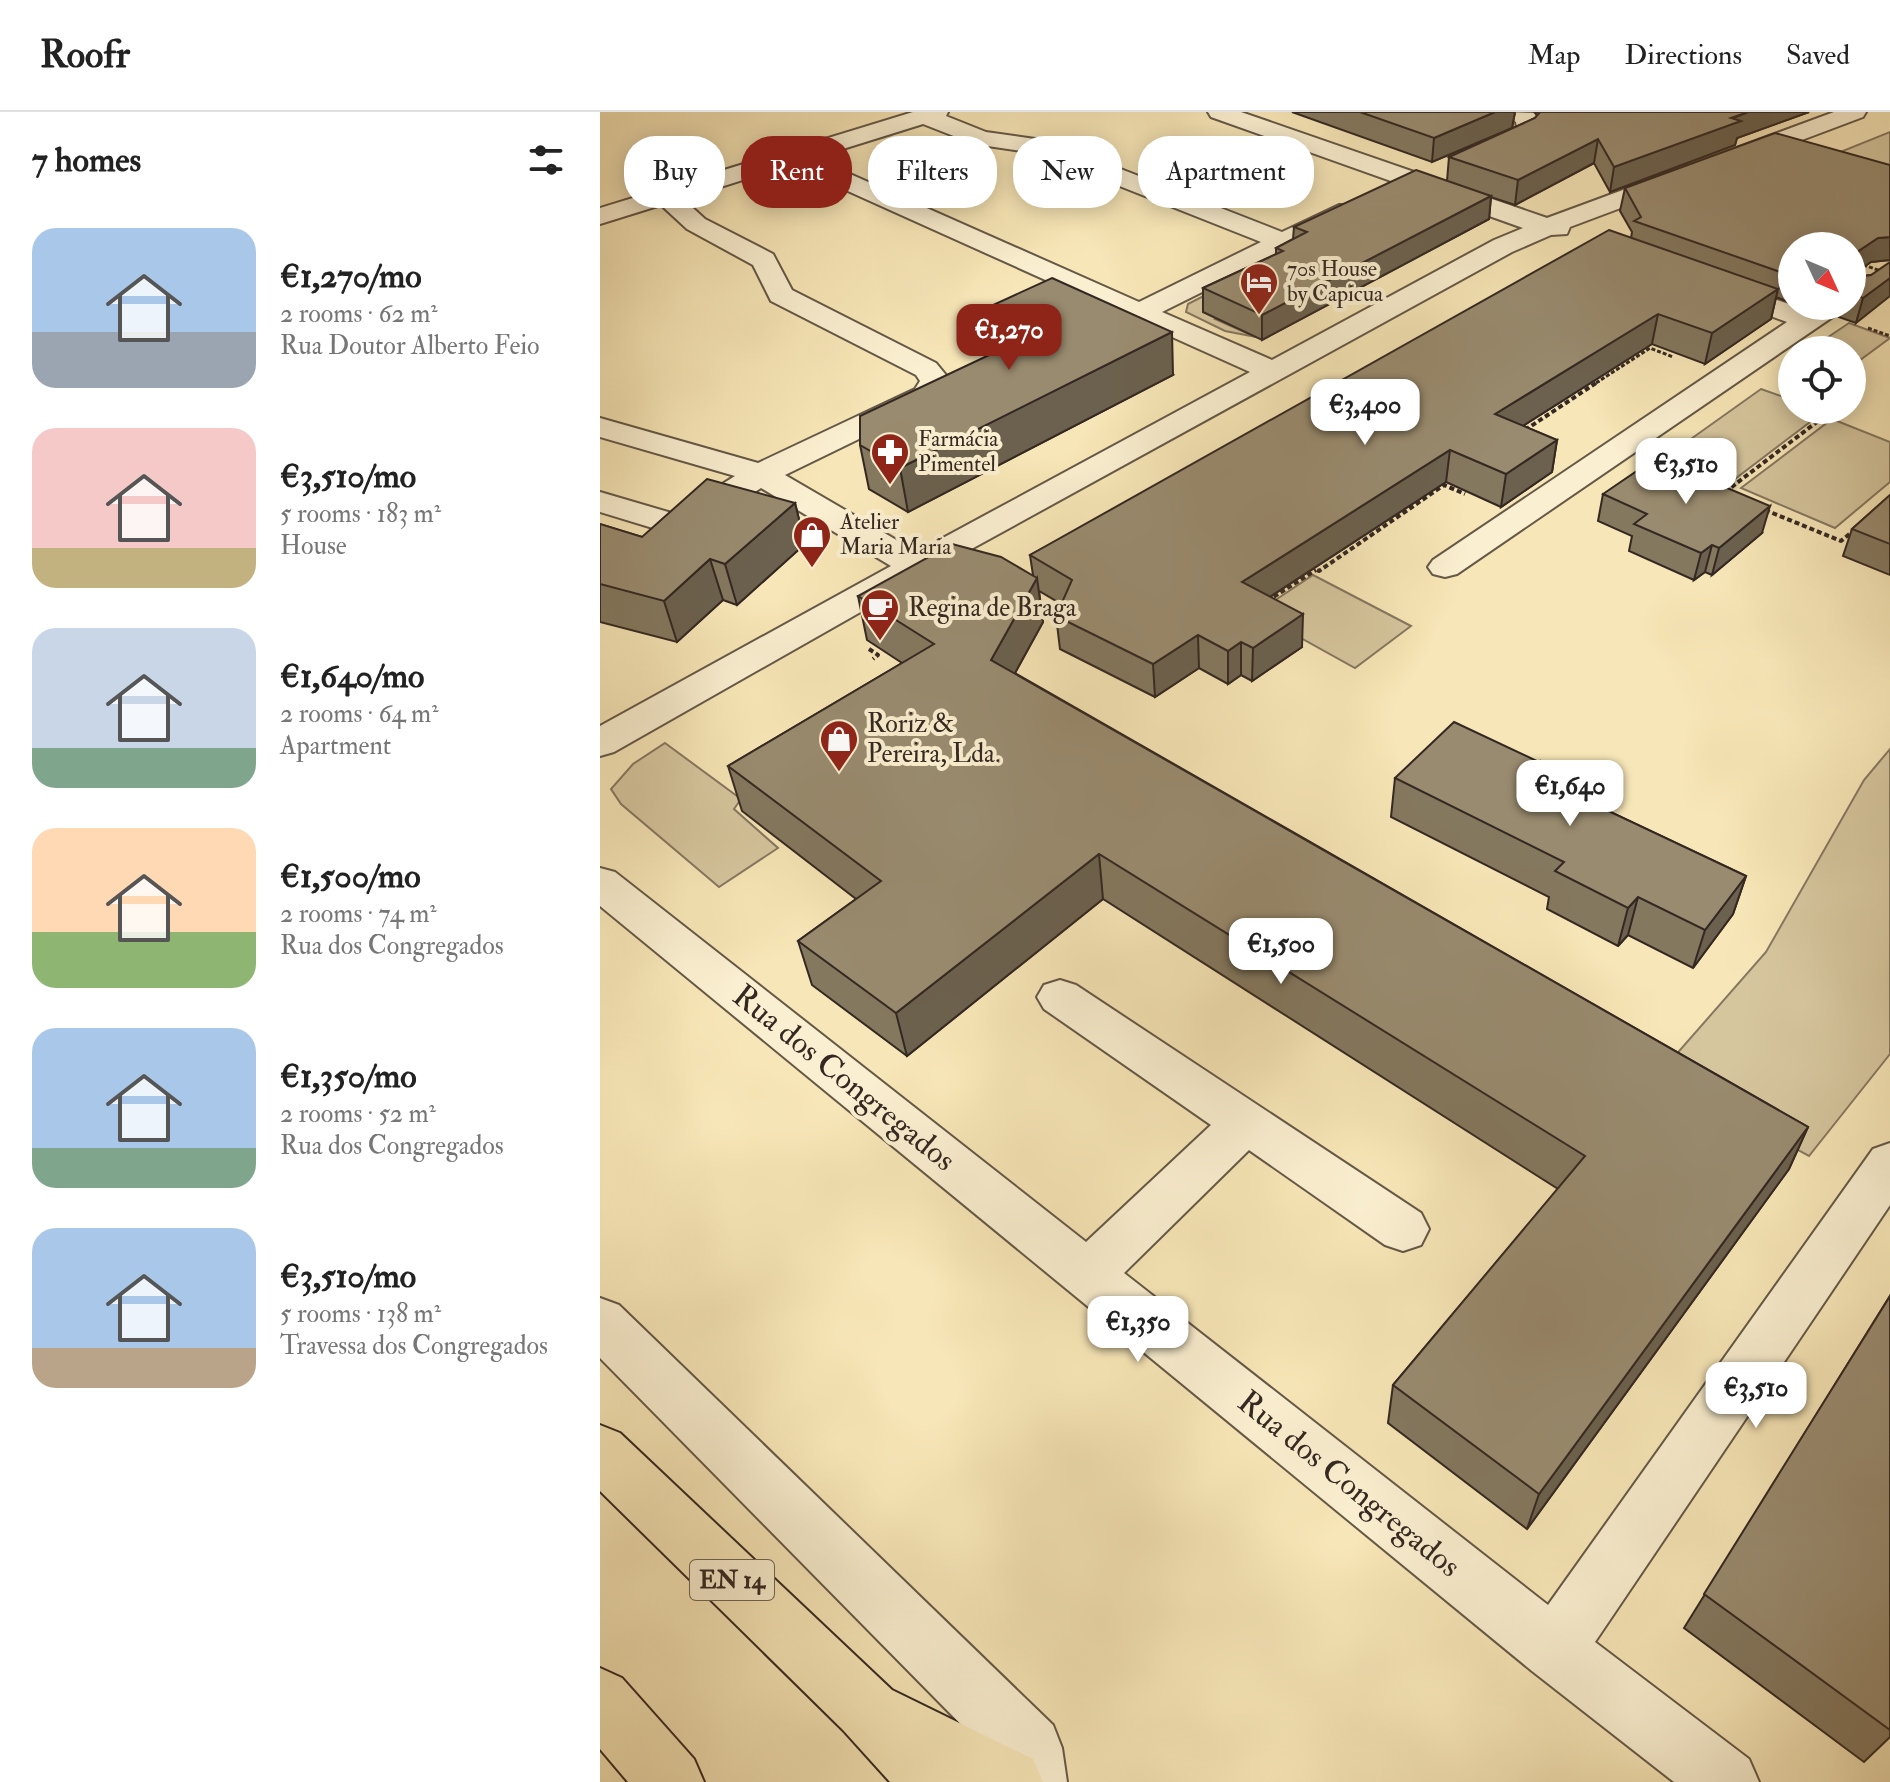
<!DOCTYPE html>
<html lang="en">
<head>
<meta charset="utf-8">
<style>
	:root { --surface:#fff; --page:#f6f6f6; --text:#222; --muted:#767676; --line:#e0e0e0; --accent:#8f2418 }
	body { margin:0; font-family:"IM FELL Double Pica",serif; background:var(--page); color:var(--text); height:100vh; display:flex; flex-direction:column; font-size:30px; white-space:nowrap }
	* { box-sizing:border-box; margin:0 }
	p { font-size:26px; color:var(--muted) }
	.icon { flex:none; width:44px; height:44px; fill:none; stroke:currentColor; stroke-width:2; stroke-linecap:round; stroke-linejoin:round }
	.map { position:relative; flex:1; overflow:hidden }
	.drawer { display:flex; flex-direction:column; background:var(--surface); width:600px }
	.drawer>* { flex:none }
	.top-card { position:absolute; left:24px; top:24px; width:760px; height:72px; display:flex; gap:16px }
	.needle { width:52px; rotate:134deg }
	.controls { position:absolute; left:1178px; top:120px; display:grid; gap:16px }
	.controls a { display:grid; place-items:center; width:88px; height:88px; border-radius:50%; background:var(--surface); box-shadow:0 4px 20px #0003; font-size:40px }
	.price { position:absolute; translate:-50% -68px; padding:0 18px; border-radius:16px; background:#fff; color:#222; font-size:26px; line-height:52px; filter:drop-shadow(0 2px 4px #0008) }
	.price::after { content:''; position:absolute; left:50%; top:48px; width:24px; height:18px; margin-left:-12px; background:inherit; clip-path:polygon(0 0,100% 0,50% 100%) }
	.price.on { background:var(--accent); color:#fff }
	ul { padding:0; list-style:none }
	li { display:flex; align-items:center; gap:24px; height:200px; padding:0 32px }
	li span { display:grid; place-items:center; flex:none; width:224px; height:160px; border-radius:24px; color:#555 }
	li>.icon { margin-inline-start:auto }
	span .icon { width:96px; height:96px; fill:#fffc; stroke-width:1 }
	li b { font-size:34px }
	h2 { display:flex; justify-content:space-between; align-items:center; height:96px; padding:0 32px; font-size:34px }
	.chip { padding:0 28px; border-radius:32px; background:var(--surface); box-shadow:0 4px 20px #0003; font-size:28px; line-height:72px }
	.chip.on { background:var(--accent); color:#fff }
	header { display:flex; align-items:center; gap:48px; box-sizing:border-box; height:112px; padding:0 40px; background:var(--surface); border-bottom:2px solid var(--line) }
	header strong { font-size:38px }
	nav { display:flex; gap:44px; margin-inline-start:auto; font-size:28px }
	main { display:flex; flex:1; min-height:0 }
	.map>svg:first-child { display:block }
</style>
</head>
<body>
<header>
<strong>Roofr</strong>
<nav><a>Map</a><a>Directions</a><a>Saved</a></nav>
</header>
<main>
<section class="drawer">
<h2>7 homes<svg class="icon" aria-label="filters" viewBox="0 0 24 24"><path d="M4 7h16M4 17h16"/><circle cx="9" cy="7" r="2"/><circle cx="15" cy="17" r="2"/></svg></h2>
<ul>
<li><span style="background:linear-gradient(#a9c7e8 65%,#9aa5b1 0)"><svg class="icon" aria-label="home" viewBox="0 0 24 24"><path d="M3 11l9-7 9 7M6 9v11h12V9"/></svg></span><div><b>€1,270/mo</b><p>2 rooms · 62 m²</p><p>Rua Doutor Alberto Feio</p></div></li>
<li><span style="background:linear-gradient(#f6c9c9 75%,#c2b280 0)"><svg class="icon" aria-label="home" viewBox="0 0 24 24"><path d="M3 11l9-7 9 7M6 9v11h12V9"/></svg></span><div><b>€3,510/mo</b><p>5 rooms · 183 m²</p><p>House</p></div></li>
<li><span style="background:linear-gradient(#c9d6e8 75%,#7fa58c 0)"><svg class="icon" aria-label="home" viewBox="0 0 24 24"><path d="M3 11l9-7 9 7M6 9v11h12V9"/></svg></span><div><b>€1,640/mo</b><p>2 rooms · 64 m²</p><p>Apartment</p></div></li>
<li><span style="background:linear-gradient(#ffd9b3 65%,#8fb573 0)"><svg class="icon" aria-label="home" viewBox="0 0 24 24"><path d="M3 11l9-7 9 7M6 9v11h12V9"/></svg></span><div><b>€1,500/mo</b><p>2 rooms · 74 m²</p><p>Rua dos Congregados</p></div></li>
<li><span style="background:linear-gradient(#a9c7e8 75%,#7fa58c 0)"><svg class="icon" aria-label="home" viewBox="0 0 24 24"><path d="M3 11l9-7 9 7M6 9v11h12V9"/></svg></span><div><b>€1,350/mo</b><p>2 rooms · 52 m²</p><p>Rua dos Congregados</p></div></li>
<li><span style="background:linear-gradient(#a9c7e8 75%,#b9a48a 0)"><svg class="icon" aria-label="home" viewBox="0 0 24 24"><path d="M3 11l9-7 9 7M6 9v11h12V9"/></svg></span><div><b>€3,510/mo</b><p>5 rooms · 138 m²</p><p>Travessa dos Congregados</p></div></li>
</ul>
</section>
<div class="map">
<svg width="1290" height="1670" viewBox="0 0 1290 1670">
	<rect width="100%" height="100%" fill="#f7e6b7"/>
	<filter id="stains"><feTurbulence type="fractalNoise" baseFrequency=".0025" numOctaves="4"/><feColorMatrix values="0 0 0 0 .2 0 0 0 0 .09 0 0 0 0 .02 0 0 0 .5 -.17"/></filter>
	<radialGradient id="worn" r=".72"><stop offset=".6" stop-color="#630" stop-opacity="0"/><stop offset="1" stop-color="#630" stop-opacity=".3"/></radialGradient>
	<!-- green -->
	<g fill="#d6c69e" stroke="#857760" stroke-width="2">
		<path d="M1290 20V79L1213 51Z"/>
		<path d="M619 176 637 194 615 207 656 225 625 219 586 200 588 192Z"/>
		<path d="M1249 211 1290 226 1252 254V238H1209Z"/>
		<path d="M1161 277 1192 288V298H1203L1218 304 1123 376 1060 349Z"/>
		<path d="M1232 307 1290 330V370L1235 416 1141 376Z"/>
		<path d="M713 463 811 514 755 556 656 501Z"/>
		<path d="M65 631 141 687 134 697 178 736 119 775 21 692 11 677 33 652Z"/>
		<path d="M1290 637V942L1209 1044 1059 962 1166 840 1264 668Z"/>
	</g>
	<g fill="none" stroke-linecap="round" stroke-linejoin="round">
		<!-- minor casing -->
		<g stroke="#655847" stroke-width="4">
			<g id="minor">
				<path d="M313 0H348L346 4 386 20 449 29 682 120 739 93H757L761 98 757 103 562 200 672 248 894 128 923 116 611 5 608 0H641L947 106 1234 0H1266L1263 5 970 115 967 122 951 123 912 140 375 435 14 640 0 644V614L291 454 161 376 91 421 79 424 0 400V380L75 402 135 364 0 325V306L158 351 315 277 320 269 316 263 171 189 153 153 87 117 61 93 0 112V96ZM323 12 374 32 436 41 661 130 539 190 214 46ZM190 53 650 260 317 440 185 363 337 289 350 268 336 251 192 178 173 142 105 107 83 87Z"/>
				<path d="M901 0 935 1 941 18 937 23 893 45H877L873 40 877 35 917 15 916 10Z"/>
				<path d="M1117 167 1206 198 1211 194 1241 196 1237 202 857 462 845 465 833 462 828 455 833 448 1187 210 1107 181 1103 175 1107 169Z"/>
				<path d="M0 756 15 760 486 1130 611 1013 444 897 437 885 444 873 460 868 476 873 821 1101 829 1117 821 1133 803 1139 785 1133 649 1038 524 1161 948 1493 1273 1037 1290 1031V1093L995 1530 1149 1647 1159 1670H1074L932 1559 0 794Z"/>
				<path d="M0 1186 19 1193 453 1613 462 1636 467 1670H401L399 1651 0 1246Z"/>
			</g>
		</g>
		<!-- highway casing -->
		<g stroke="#342822" stroke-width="4">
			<g id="highway">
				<path d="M0 1313 20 1321 292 1578 433 1647 443 1670H290L243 1618 0 1379Z"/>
				<path d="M0 1556 22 1566 94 1647 104 1670H28L0 1637Z"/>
			</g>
		</g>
		<!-- path-far1 -->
		<g stroke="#342822" stroke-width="3" stroke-dasharray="4 2" stroke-linecap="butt">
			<path d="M1252 149 1281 159"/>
			<path d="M1268 216 1290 224"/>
			<path d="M996 271 1050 236 1073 245"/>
		</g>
		<!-- path -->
		<g stroke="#342822" stroke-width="4" stroke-dasharray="5 3" stroke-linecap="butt">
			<path d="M925 318 999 269"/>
			<path d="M1125 380 1226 303"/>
			<path d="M1165 398 1241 429 1253 419"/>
			<path d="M710 454 719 459 844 373 865 382"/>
			<path d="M667 489 716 458"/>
			<path d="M269 537 278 543 273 547"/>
		</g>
		<!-- minor -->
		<use href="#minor" fill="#faefd0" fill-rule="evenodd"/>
		<!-- highway -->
		<use href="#highway" fill="#f7e6b7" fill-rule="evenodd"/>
	</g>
	<!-- wall -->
	<g fill="#84785f" stroke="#342822" stroke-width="2">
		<path d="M692 0H915L912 16 832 50Z"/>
		<path d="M934 0H1209L1137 26 1135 33 1010 80 994 51 915 93 891 85 889 107 662 228 603 200V176L676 142V136L693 127 694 115 847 69 849 45 935 6 937 3Z"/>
		<path d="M1290 53V148L1271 150 1257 159V165L1271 163 1256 211 1239 205 1242 194H1252V134H1192V191L1176 185 1171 207 1105 252 1052 232 923 314 957 328 952 360 901 395 846 370 670 485 702 535 652 569 641 563 628 572 599 556 555 585 460 537 456 504 461 492 439 479 443 510 415 561 1208 1015 1189 1057 927 1417 788 1311 793 1273 958 1077 503 787 307 944 212 873 198 829 256 787 142 699 128 654 302 551 267 528 258 484 433 463 430 443 1031 126 1032 120 1020 99 1025 76Z"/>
		<path d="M391 194 573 263 308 400 269 377 260 333 399 238 396 236Z"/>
		<path d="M1003 382 1162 421 1112 463 1105 460 1094 468 1029 439 1032 424 998 409Z"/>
		<path d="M1290 383V463L1243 444 1252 417Z"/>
		<path d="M195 391 205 432 137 493 123 488 77 530 0 510V412L42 425Z"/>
		<path d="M936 665 1146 764 1133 802 1093 856 1028 823 1018 834 947 797 949 785 791 705 795 666Z"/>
		<path d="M1290 1184V1625L1264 1650 1084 1516Z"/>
	</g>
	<!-- shaded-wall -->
	<g fill="#6b614e" stroke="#342822" stroke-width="2">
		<path d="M895 0H915L912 16 832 50 834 26Z"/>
		<path d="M1148 0H1209L1137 26 1135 33 1010 80 1014 55Z"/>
		<path d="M998 27 994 51 915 93 918 68Z"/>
		<path d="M891 84 889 107 662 228V203Z"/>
		<path d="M1290 125V148L1271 150 1252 163 1257 140 1278 126Z"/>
		<path d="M1290 166V184L1256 211 1263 186Z"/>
		<path d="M1178 177 1171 207 1105 252 1112 221Z"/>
		<path d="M1058 202 1052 232 891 334 895 302Z"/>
		<path d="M572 220 573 263 308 400 300 356Z"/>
		<path d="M957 328 952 360 901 395 906 362Z"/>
		<path d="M850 338 846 370 642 503V470Z"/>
		<path d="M195 391 205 432 137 493 125 452Z"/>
		<path d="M1170 394 1162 421 1112 463 1119 436Z"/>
		<path d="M1112 433 1105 460 1094 468 1101 441Z"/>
		<path d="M110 447 123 488 77 530 64 489Z"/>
		<path d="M437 466 443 510 398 592 391 548Z"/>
		<path d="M703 502 702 535 652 569 653 536Z"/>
		<path d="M598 523 599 556 555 585 553 552Z"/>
		<path d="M641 530V563L628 572V539Z"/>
		<path d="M939 650 932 688 928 661Z"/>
		<path d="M499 742 503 787 307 944 296 901Z"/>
		<path d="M1146 764 1133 802 1093 856 1105 818Z"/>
		<path d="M1038 785 1028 823 1018 834 1028 796Z"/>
		<path d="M1208 1015 1189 1057 927 1417 939 1382Z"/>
	</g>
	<!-- building -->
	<g fill="#998b6f" stroke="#342822" stroke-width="2">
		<path d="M760 0H895L834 26Z"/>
		<path d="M940 0H1148L1131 6 1141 9 1014 55 998 27 918 68 849 45 935 6Z"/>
		<path d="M1175 21 1290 53V125L1278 126 1257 140V165L1271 163 1290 150V166L1263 186 1252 182V134H1192V164L1034 109 1041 105 1025 76Z"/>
		<path d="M816 58 891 84 662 203 603 176 683 139 676 136 707 120 694 115Z"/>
		<path d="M1009 118 1178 177 1112 221 1058 202 895 302 957 328 906 362 850 338 642 470 703 502 653 536 641 530 628 539 598 523 553 552 456 504 472 468 430 443Z"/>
		<path d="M452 166 572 220 300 356 260 333V304L442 218 391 194Z"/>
		<path d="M1056 346 1170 394 1119 436 1112 433 1101 441 1034 412 1047 402 1003 382Z"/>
		<path d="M107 367 195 391 125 452 110 447 64 489 0 472V412L42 425Z"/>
		<path d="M1290 383V432L1252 417Z"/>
		<path d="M352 432 401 445 437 466 391 548 1208 1015 939 1382 793 1273 985 1044 499 742 296 901 198 829 281 769 128 654 334 532 258 484Z"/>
		<path d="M854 610 939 650 928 661 1146 764 1105 818 1038 785 1028 796 955 759 964 750 795 666Z"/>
		<path d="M1290 1184V1618L1104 1482Z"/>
	</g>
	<!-- icons -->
	<defs>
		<g id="hotel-pin" transform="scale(2)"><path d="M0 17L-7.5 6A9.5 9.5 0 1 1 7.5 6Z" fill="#8f2418" stroke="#faefd0"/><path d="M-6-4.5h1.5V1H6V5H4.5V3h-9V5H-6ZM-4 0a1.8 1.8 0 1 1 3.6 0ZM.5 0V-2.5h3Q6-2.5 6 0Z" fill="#fff"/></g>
		<g id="pharmacy-pin" transform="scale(2)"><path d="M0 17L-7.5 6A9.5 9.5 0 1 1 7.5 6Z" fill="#8f2418" stroke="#faefd0"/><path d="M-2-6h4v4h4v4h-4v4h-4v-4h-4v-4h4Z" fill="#fff"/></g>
		<g id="shop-pin" transform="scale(2)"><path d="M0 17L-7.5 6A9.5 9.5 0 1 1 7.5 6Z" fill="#8f2418" stroke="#faefd0"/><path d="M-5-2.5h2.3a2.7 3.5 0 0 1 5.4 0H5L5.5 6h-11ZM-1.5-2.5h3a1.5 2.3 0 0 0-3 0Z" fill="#fff"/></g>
		<g id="cafe-pin" transform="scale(2)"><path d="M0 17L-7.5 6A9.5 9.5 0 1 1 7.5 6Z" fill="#8f2418" stroke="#faefd0"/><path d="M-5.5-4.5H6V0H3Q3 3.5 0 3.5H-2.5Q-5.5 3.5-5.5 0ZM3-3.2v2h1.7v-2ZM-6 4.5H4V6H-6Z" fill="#fff"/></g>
	</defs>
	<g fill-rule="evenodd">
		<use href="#hotel-pin" x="659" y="170"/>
		<use href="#pharmacy-pin" x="290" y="340"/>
		<use href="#shop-pin" x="212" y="423"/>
		<use href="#cafe-pin" x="280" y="496"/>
		<use href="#shop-pin" x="239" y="627"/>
	</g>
	<g text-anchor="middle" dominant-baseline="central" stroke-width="8" stroke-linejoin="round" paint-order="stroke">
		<!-- far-poi labels -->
		<g font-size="22" fill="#342822" stroke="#faefd0" text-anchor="start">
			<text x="687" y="157">70s House<tspan x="687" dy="25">by Capicua</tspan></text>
			<text x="318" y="327">Farmácia<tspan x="318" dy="25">Pimentel</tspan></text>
			<text x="240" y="410">Atelier<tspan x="240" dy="25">Maria Maria</tspan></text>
		</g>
		<!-- shield labels -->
		<rect fill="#faefd0" stroke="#6f6456" stroke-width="2" x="90" y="1448" width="84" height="40" rx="6"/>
		<g font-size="24" font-weight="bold" fill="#342822">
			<text x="132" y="1468">EN 14</text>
		</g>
		<!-- poi labels -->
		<g font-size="26" fill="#342822" stroke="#faefd0" text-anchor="start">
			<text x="308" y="496">Regina de Braga</text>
			<text x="267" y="612">Roriz &amp;<tspan x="267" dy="30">Pereira, Lda.</tspan></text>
		</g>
		<!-- near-street labels -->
		<g font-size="32" fill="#342822" stroke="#faefd0">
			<text transform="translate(244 966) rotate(39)">Rua dos Congregados</text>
			<text transform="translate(749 1372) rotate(39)">Rua dos Congregados</text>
		</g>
	</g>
	<rect width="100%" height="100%" filter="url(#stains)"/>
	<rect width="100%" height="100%" fill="url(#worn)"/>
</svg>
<div class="controls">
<a><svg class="needle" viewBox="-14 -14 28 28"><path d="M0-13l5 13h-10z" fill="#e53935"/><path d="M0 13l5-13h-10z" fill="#767676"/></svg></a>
<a><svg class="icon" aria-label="locate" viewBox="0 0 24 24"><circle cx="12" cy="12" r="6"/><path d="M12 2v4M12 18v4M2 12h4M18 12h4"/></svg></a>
</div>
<b class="price on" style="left:409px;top:260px">€1,270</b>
<b class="price" style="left:765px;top:335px">€3,400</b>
<b class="price" style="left:1086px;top:394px">€3,510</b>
<b class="price" style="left:970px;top:716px">€1,640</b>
<b class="price" style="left:681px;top:874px">€1,500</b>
<b class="price" style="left:538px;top:1252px">€1,350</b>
<b class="price" style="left:1156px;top:1318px">€3,510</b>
<div class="top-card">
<a class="chip">Buy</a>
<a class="chip on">Rent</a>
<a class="chip">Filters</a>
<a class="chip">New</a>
<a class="chip">Apartment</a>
</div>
</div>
</main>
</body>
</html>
